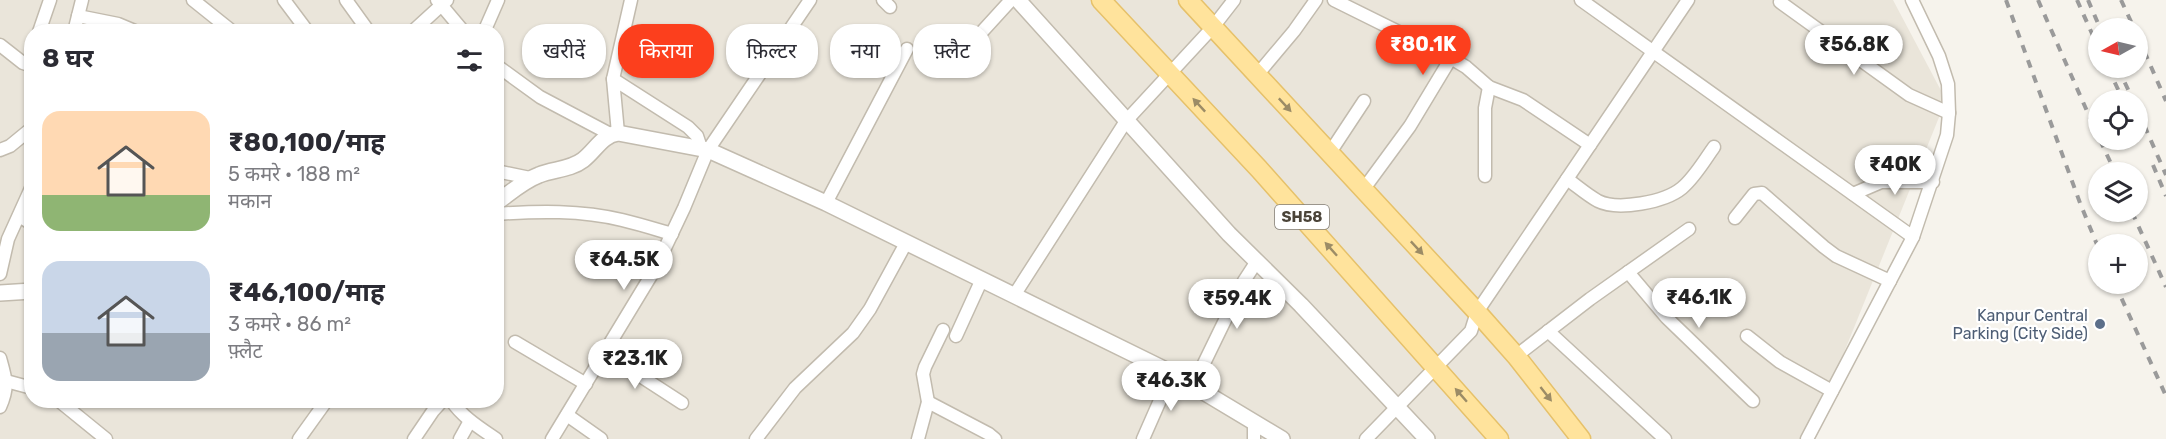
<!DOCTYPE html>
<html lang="hi">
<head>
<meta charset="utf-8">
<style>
	:root { --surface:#fff; --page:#f2f2f3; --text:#2b2b33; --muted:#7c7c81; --accent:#fc3f1d }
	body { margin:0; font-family:Rubik,"Noto Sans Devanagari",sans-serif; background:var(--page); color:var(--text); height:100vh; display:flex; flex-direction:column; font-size:22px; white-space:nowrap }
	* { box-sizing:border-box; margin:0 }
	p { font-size:20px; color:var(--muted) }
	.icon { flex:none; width:33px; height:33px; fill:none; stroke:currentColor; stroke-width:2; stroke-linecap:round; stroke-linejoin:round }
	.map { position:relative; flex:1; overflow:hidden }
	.sheet { position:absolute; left:24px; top:24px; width:480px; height:384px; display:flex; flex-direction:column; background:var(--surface); border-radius:24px; box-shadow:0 2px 4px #0004 }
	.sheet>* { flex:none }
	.banner { position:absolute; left:522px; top:24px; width:570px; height:54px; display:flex; gap:12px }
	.needle { width:39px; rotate:262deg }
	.controls { position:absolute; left:2088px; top:18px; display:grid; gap:12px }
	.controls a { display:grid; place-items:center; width:60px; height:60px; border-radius:50%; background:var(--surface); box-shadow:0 2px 4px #0004; font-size:30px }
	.price { position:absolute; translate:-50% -51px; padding:0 14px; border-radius:21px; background:#fff; color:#222; font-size:20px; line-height:39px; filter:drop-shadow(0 2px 3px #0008) }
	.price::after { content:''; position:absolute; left:50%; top:36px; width:18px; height:14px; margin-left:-9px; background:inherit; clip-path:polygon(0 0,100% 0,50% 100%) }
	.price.current { background:var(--accent); color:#fff }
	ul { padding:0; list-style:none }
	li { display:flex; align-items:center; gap:18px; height:150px; padding:0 18px }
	li span { display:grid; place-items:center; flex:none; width:168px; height:120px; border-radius:18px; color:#555 }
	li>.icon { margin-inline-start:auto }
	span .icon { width:72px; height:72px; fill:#fffc; stroke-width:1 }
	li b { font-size:26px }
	h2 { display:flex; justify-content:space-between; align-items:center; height:72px; padding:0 18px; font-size:26px }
	.pill { padding:0 21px; border-radius:24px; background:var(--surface); box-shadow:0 2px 4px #0004; font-size:21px; line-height:54px }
	.pill.current { background:var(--accent); color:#fff }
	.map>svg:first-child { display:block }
</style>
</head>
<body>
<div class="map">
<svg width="2166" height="439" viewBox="0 0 2166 439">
	<rect width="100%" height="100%" fill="#f6f3ec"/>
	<!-- residential -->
	<path fill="#eae5da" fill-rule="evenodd" d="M0 0H1893L1946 100 1809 439H0ZM32 32H496V400H32Z"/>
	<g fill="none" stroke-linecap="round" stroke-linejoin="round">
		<!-- minor casing -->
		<g stroke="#c2bbae" stroke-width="15">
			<g id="minor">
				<path d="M193 0 233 32"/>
				<path d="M284 0 308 32"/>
				<path d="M346 0 369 32"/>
				<path d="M437 0 464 32"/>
				<path d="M883 0 890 7"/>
				<path d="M1334 0 1451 58 1410 126 1363 190"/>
				<path d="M1581 0 1913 237"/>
				<path d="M1780 2 1909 95 1949 113"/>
				<path d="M78 16 118 24 137 32"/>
				<path d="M39 32 50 0"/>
				<path d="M74 32 82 0"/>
				<path d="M412 32 447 0"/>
				<path d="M484 32 498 0"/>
				<path d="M0 45 23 63 32 66"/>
				<path d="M959 57 1011 0"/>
				<path d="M1451 58 1466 67 1489 87 1523 100 1590 145"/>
				<path d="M496 65 540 97 610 134"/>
				<path d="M1257 75 1294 31 1316 0"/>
				<path d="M613 79 688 127 697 136 701 148"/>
				<path d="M618 133 613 79 631 0"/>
				<path d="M0 150 10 146 32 128"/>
				<path d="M1329 154 1364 101"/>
				<path d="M496 171 530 178"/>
				<path d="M1485 176V108L1489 87"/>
				<path d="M1567 179C1577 186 1587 195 1598 201 1618 211 1665 202 1682 188 1695 177 1704 161 1714 147"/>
				<path d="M1853 194 1881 182H1933"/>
				<path d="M826 203 907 49"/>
				<path d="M496 214C538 211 581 210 622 220 639 224 655 229 672 234"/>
				<path d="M19 216 32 224"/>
				<path d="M1735 218 1754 194 1762 193 1824 247 1836 256 1890 281"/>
				<path d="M1628 272 1666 317 1753 401"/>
				<path d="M0 274 8 239 32 186"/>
				<path d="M1015 294 1126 121 1213 27 1234 0"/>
				<path d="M1548 331 1665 439"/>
				<path d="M956 336 982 279"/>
				<path d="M1747 336 1780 362 1832 391"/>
				<path d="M515 342 586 384"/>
				<path d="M605 353 682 403"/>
				<path d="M1516 356 1590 299 1689 229"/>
				<path d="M0 358C6 379 9 387 0 407"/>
				<path d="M6 381 32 388"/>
				<path d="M1193 386 1244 281 1257 261"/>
				<path d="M58 400 106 439"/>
				<path d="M451 400C462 417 480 428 496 439"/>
				<path d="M928 402 989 434 995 439"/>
				<path d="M567 415 601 439"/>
				<path d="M1254 422V439"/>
				<path d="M299 439 327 400"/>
				<path d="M414 439 433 411 443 400"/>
				<path d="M460 439 470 421"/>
				<path d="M552 439 655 269 684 208 708 150 810 0"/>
				<path d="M756 439 795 388 853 333 870 309 906 243"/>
				<path d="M918 439 928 402 923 374 925 367 943 330"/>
				<path d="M1143 439 1172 373"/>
				<path d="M1366 439 1471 331 1477 312 1688 0"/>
				<path d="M1807 439 1913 237 1947 135 1949 113 1948 84 1939 56 1912 0"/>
			</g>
		</g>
		<!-- tertiary casing -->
		<g stroke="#c2bbae" stroke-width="18">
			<g id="tertiary">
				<path d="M1018 0 1229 234 1301 305 1427 439"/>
				<path d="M496 203C510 193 523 181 539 175 553 169 570 170 583 160 595 151 602 135 618 133L708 150 826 203 1172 373 1282 439"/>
				<path d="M0 293 32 291"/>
			</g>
		</g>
		<!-- primary casing -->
		<g stroke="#e6c16a" stroke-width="21">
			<g id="primary">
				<path d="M1101 0 1259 169 1499 439"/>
				<path d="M1188 0 1477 312 1516 356 1581 439"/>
			</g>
		</g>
		<!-- minor -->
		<use href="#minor" stroke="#fff" stroke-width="12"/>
		<!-- tertiary -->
		<use href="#tertiary" stroke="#fff" stroke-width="15"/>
		<!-- primary -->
		<use href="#primary" stroke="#ffe39c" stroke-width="18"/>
		<!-- rail -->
		<g stroke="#9a9a9a" stroke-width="4" stroke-dasharray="8 8" stroke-linecap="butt">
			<path d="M2006 0 2080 203 2098 247"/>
			<path d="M2038 0 2098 136"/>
			<path d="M2077 0 2098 47"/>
			<path d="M2088 0 2100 28"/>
			<path d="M2121 0 2134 28"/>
			<path d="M2138 37 2166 101"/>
			<path d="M2108 68 2123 100"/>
			<path d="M2118 68 2133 100"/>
			<path d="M2138 111 2166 175"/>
			<path d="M2100 140 2115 172"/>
			<path d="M2153 165 2166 196"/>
			<path d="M2132 212 2166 287"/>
			<path d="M2115 284 2166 396"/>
		</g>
	</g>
	<!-- one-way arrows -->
	<defs><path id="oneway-solid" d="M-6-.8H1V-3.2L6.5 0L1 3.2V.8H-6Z" transform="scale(1.5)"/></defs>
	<g fill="#9c8c66">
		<use href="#oneway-solid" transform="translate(1199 105) rotate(-133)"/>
		<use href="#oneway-solid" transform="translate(1285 105) rotate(47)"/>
		<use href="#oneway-solid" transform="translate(1417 248) rotate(47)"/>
		<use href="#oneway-solid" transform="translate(1331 249) rotate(-132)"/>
		<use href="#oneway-solid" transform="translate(1546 394) rotate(52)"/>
		<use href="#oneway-solid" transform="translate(1461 395) rotate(-131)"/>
	</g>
	<!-- markers -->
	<circle fill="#5c6f8a" stroke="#fff" stroke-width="2" cx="2100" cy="324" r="6"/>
	<g text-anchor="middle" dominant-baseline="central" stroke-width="4.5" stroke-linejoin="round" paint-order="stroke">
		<!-- shield labels -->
		<rect fill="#fff" stroke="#817c74" stroke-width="1.5" x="1275" y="205" width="54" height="24" rx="4.5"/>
		<g font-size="15" font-weight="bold" fill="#4b4439">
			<text x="1302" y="217">SH58</text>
		</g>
		<!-- service labels -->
		<g font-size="16" fill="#4e5e75" stroke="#fff" text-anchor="end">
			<text x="2088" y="315">Kanpur Central<tspan x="2088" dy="18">Parking (City Side)</tspan></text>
		</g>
	</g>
</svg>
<div class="controls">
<a><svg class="needle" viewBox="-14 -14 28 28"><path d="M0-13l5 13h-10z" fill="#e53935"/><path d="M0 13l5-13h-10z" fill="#7c7c81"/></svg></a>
<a><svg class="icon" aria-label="locate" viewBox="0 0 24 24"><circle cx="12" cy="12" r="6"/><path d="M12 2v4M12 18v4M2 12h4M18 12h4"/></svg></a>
<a><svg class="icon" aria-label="layers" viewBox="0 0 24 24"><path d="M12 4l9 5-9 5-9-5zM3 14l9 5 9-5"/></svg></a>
<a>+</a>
</div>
<b class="price current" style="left:1423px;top:76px">₹80.1K</b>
<b class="price" style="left:1854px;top:76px">₹56.8K</b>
<b class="price" style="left:1895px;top:196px">₹40K</b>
<b class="price" style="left:624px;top:291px">₹64.5K</b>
<b class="price" style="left:1699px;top:329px">₹46.1K</b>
<b class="price" style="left:1237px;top:330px">₹59.4K</b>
<b class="price" style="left:635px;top:390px">₹23.1K</b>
<b class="price" style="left:1171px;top:412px">₹46.3K</b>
<div class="banner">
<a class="pill">खरीदें</a>
<a class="pill current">किराया</a>
<a class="pill">फ़िल्टर</a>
<a class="pill">नया</a>
<a class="pill">फ़्लैट</a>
</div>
<section class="sheet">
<h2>8 घर<svg class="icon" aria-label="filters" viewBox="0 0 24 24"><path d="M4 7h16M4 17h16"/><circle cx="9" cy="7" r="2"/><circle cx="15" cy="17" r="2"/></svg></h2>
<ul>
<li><span style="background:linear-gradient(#ffd9b3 70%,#8fb573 0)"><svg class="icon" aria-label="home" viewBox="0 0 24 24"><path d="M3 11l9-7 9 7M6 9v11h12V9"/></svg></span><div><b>₹80,100/माह</b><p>5 कमरे · 188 m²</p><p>मकान</p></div></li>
<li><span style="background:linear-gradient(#c9d6e8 60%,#9aa5b1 0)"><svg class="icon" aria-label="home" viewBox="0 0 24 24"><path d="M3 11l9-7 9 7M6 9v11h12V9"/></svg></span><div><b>₹46,100/माह</b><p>3 कमरे · 86 m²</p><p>फ़्लैट</p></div></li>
</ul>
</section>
</div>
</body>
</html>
